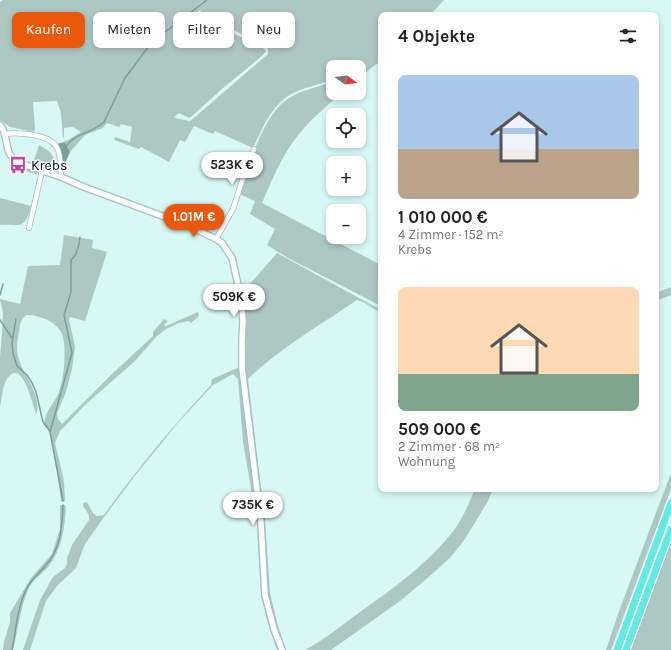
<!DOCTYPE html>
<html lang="de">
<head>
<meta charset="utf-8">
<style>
	:root { --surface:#fff; --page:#f6f6f6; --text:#222; --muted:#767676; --accent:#ea580c }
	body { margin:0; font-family:Karla,sans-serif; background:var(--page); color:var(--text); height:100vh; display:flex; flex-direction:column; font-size:15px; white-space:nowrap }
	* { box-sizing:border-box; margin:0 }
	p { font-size:13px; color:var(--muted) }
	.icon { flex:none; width:22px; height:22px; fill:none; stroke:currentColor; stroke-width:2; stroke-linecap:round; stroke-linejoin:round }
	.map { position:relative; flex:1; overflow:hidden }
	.side { position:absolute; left:378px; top:12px; width:281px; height:480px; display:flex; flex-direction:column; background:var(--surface); border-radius:8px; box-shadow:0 2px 6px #0003 }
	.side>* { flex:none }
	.banner { position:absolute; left:12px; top:12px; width:306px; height:36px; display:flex; gap:8px }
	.needle { width:26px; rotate:104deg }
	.tools { position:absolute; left:326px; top:60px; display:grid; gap:8px }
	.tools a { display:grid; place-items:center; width:40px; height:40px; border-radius:8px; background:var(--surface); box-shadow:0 2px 6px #0003; font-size:20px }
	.price { position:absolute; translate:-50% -34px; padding:0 9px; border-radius:14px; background:#fff; color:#222; font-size:13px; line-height:26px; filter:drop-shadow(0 1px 2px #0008) }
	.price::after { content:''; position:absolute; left:50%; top:24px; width:12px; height:9px; margin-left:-6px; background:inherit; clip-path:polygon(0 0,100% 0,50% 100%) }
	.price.active { background:var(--accent); color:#fff }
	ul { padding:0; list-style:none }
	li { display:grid; align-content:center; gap:8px; height:212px; padding:0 20px }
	li span { display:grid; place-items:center; height:124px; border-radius:8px; color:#555 }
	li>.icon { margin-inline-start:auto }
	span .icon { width:72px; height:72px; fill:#fffc; stroke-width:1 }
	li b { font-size:17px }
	h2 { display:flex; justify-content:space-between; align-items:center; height:48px; padding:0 20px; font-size:17px }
	.tag { padding:0 14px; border-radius:8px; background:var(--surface); box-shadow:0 2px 6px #0003; font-size:14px; line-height:36px }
	.tag.active { background:var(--accent); color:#fff }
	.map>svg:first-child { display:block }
</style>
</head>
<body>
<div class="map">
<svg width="671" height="650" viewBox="0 0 671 650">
	<rect width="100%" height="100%" fill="#d7f8f5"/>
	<!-- green -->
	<g fill="#adc7c4" fill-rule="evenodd">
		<path d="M3 0H444L430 15H381V61L359 77V67H333V93H341C325 108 306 123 293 142 280 160 271 182 262 203L381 265V306L288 258 267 245 275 229 250 214 255 201 239 194C249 166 263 114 289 98 302 90 318 87 332 82V80C318 85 300 88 288 96 270 108 262 130 253 148L215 131 213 134 194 126 185 142 180 140 169 162 141 147 139 149 114 140 115 137 130 142 132 127 121 124 119 127 107 123 103 128 85 135 70 152 66 147 60 143 58 144 68 140 81 132 73 127 64 128V137L63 138 61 113 57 101 33 102 35 130 33 132 10 127 0 120V2ZM200 10 204 15 265 46 268 49V54L195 117 190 121 179 119 174 117 179 113 189 118 192 116 223 88 262 56 266 51 263 48 203 18 197 12Z"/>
		<path d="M39 145C52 152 55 156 56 171L33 163Z"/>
		<path d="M9 161 34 170 38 175 9 166Z"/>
		<path d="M0 198 31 206C25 230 21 224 0 225Z"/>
		<path d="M64 235 93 240 92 248 107 252 85 321 70 317 69 319 75 347 72 369 66 392 57 413 58 419 62 424 110 376 153 336V332L164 319 168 321 164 325 166 326 198 312 199 316 191 323 189 321 179 323 166 329 157 336 135 361 85 405 60 431 55 443 64 481 65 501 62 502 61 501 57 469 50 433 44 425C44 412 55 403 59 392 64 378 67 347 62 334 58 322 37 314 26 315 20 320 20 325 19 332 17 341 16 351 19 360 25 378 40 393 37 412L36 414 35 411C32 403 22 357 7 379 2 386 2 399 0 407V357L2 333 3 313 0 299 20 304 28 266 60 265Z"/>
		<path d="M277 253 381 310V313L363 302 357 300C320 325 280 348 248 379L265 521 270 593 278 626 286 650H284L276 628 268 595 244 367 245 321 243 292Z"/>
		<path d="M671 287V295L656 301V293Z"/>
		<path d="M240 367 239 370 241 372 259 522 264 595 280 650H277L275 645 267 620 261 596 257 523 243 442 238 379 233 374 213 385 177 424 134 477 102 520 85 544 76 568 57 586 46 601 30 650H23L40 600 53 577 65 568 67 564V558L72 545 89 520V515L83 506V503L87 502 93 513 97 516 104 515C137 469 173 426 211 385L212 379Z"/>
		<path d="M671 473V489L611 650H606L618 614Z"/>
		<path d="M475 489H493L488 501 465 539 450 558 424 581 400 601 331 650H305C324 640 342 625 360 612 394 588 429 563 454 530 463 518 469 503 475 489Z"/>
		<path d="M60 505H65L66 509C64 529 62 550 48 567 41 575 32 580 28 590 20 609 18 630 13 650H3L4 642 10 622V613L31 578 52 554 60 529Z"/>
		<path d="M671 540V650H631Z"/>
	</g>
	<!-- water -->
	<path fill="#7a9f9b" d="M60 143H65L70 152 66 161 65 166 63 167 58 144Z"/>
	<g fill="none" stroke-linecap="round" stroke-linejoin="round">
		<!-- stream -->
		<g stroke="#7a9f9b" stroke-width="1.5">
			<path d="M66 147C74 133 93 133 104 122L125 78 152 42 207 0"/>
			<path d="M0 295 3 284"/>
			<path d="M16 319 12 343 13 353 17 366 27 375 32 383 36 392 43 422 50 431"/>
			<path d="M0 320 12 338"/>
			<path d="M63 501 50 432 72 353 64 315 71 292V260L76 254 79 244 80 237"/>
			<path d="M12 650C16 631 17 608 26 590 31 579 38 575 45 566 61 550 62 526 63 505"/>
		</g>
		<!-- minor casing -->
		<g stroke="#a2c2bf" stroke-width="6">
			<g id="minor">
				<path d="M5 134C17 132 48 134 56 146 61 153 61 168 61 177"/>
				<path d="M29 228 42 171"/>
				<path d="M216 239 233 209 243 178 254 149"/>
			</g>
		</g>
		<!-- tertiary casing -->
		<g stroke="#a2c2bf" stroke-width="8">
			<path id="tertiary" d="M0 125C10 136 2 151 17 162L61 177 84 187 189 226 216 239 222 243 232 258 241 298 243 321 242 340V368L261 523 265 595 274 629 282 650"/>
		</g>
		<!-- trunk casing -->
		<g stroke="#fff" stroke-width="9">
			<g id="trunk">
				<path d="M617 650 671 503"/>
				<path d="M626 650 671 529"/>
			</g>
		</g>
		<!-- minor -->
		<use href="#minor" stroke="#fff" stroke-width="4.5"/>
		<!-- tertiary -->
		<use href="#tertiary" stroke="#fff" stroke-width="5.5"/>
		<!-- trunk -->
		<use href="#trunk" stroke="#63eae3" stroke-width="7"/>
	</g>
	<!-- icons -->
	<defs>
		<g id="bus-bare" transform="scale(1.38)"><path d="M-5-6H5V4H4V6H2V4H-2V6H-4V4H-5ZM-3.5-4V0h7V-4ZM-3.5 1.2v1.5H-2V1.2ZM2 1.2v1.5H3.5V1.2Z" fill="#c0479b" stroke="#f9fffe" stroke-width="2.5" paint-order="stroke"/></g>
	</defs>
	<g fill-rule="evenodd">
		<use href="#bus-bare" x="18" y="165"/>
	</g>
	<g text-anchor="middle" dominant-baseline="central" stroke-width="3" stroke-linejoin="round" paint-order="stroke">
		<!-- poi labels -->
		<g font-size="14" fill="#040e0d" stroke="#f9fffe" text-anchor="start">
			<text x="31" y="165">Krebs</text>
		</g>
	</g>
</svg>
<div class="tools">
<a><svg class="needle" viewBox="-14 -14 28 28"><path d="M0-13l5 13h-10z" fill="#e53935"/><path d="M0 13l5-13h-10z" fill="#767676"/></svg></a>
<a><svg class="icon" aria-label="locate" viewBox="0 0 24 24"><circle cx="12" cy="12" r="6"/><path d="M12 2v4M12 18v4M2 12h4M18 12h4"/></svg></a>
<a>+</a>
<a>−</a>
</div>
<b class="price" style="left:232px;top:186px">523K €</b>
<b class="price active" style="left:194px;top:238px">1.01M €</b>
<b class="price" style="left:234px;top:318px">509K €</b>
<b class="price" style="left:253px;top:526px">735K €</b>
<div class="banner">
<a class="tag active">Kaufen</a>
<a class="tag">Mieten</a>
<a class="tag">Filter</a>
<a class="tag">Neu</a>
</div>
<section class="side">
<h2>4 Objekte<svg class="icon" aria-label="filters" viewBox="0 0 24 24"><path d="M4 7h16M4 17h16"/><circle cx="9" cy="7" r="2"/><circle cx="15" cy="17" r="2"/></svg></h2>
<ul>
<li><span style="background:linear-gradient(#a9c7e8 60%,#b9a48a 0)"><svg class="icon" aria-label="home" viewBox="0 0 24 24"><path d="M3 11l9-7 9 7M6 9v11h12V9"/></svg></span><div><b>1 010 000 €</b><p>4 Zimmer · 152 m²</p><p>Krebs</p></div></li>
<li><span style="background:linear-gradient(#ffd9b3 70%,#7fa58c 0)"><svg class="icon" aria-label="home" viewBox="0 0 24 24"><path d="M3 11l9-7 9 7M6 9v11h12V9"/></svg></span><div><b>509 000 €</b><p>2 Zimmer · 68 m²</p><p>Wohnung</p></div></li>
</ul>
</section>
</div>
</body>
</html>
